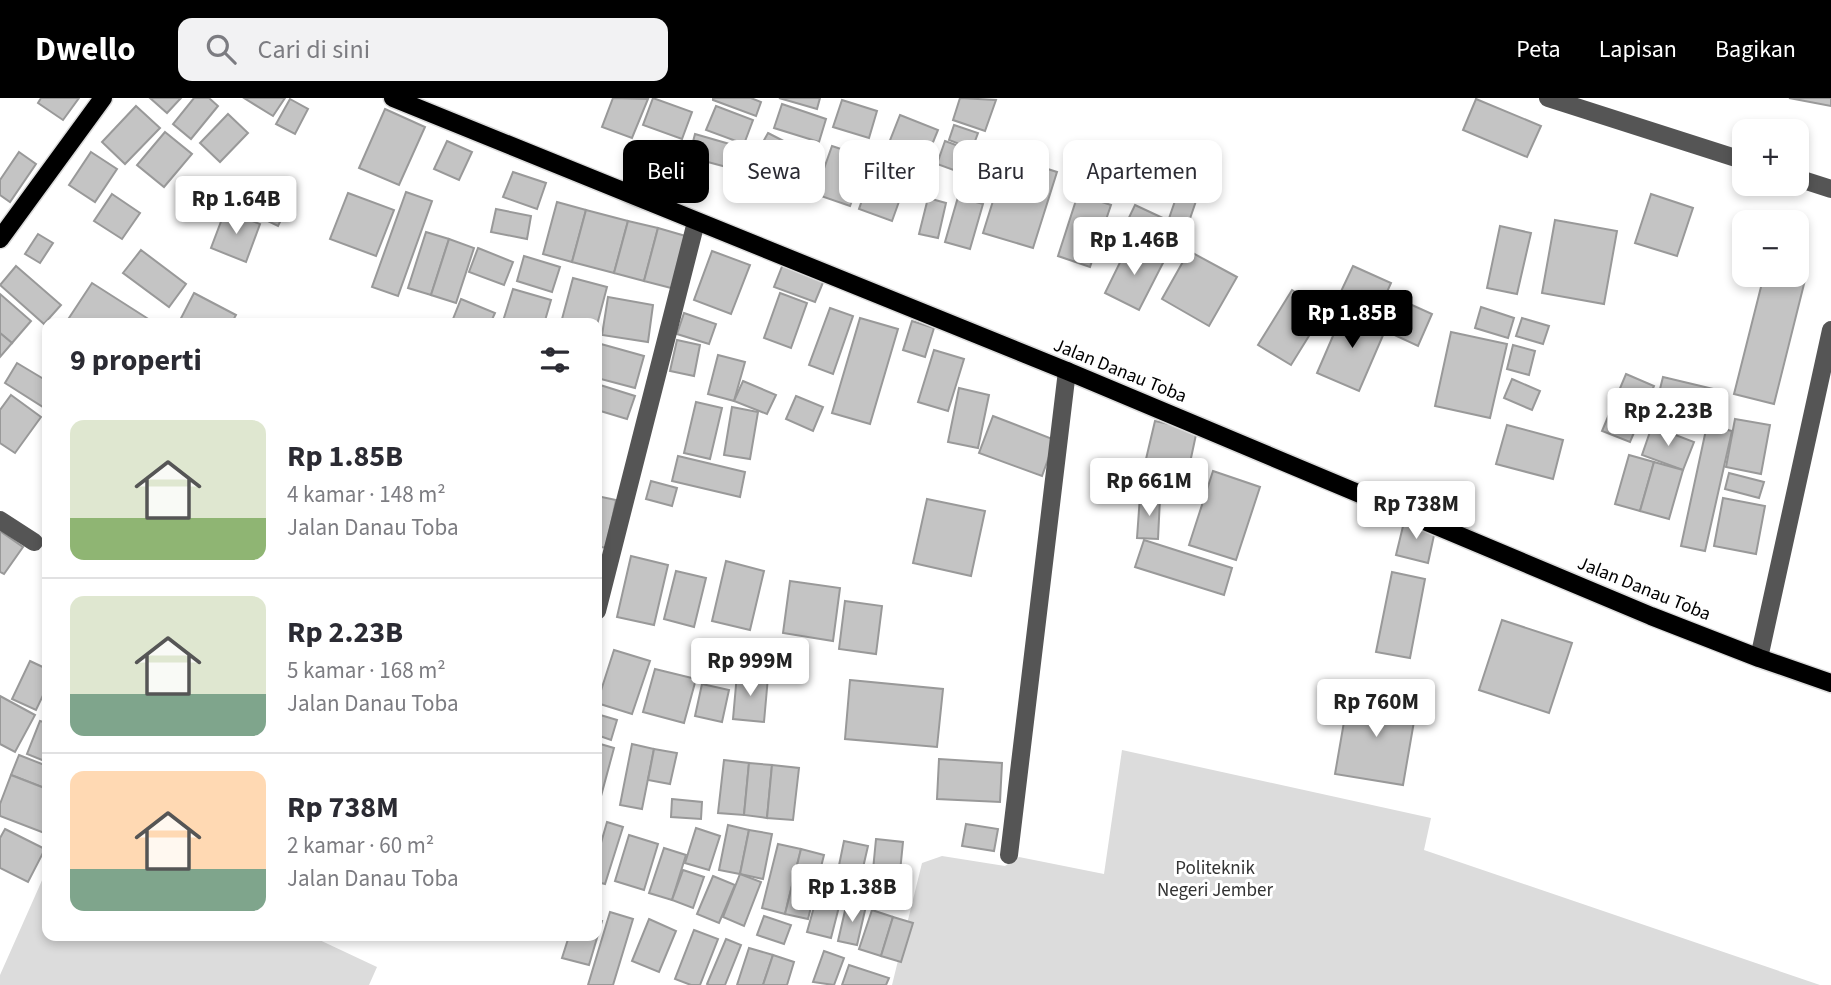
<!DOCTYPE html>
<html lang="id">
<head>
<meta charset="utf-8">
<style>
	:root { --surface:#fff; --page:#f2f2f3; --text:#2b2b33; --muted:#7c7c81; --line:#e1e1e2; --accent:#000 }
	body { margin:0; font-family:"Source Sans 3",sans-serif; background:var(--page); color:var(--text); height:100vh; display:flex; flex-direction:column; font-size:26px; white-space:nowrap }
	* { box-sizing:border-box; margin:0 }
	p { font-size:23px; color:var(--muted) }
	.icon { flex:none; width:38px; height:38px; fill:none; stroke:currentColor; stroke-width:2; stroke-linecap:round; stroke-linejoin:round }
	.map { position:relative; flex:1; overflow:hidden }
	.details { position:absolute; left:42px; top:220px; width:560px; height:623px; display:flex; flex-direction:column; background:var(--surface); border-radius:14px; box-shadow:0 4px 10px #0003 }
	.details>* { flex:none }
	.top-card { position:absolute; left:623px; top:42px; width:665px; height:63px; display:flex; gap:14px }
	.controls { position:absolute; left:1732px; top:21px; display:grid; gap:14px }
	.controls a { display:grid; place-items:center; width:77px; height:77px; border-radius:14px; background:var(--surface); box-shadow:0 4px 10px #0003; font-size:35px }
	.price { position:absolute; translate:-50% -60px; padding:0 16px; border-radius:7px; background:#fff; color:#222; font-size:23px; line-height:46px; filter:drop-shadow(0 2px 4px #0008) }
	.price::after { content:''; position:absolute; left:50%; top:42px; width:21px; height:16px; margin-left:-10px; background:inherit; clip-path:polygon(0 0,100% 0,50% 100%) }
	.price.current { background:var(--accent); color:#fff }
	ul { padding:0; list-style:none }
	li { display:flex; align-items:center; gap:21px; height:175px; padding:0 28px }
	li+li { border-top:2px solid var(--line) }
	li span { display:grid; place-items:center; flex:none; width:196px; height:140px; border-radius:14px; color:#555 }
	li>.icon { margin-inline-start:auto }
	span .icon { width:84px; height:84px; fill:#fffc; stroke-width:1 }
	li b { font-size:30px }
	h2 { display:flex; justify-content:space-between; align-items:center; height:84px; padding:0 28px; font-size:30px }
	.chip { padding:0 24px; border-radius:14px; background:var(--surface); box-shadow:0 4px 10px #0003; font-size:24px; line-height:63px }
	.chip.current { background:var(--accent); color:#fff }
	header { display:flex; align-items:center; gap:42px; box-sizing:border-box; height:98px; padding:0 35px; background:var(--accent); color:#fff }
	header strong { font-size:33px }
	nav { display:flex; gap:38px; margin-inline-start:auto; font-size:24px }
	.search { width:490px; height:63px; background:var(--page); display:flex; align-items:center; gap:18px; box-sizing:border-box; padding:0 24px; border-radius:14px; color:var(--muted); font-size:26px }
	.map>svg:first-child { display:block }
</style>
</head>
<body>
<header>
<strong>Dwello</strong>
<div class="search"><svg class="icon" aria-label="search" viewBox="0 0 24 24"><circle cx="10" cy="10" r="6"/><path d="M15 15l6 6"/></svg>Cari di sini</div>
<nav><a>Peta</a><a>Lapisan</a><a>Bagikan</a></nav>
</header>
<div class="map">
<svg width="1831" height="887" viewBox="0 0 1831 887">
	<rect width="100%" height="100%" fill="#fff"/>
	<!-- green -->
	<g fill="#dcdcdc">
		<path d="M1122 652 1431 720 1424 752 1820 887H892L922 765 942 758 1005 768 1019 759 1104 776Z"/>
		<path d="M47 771V838H311L377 869 369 887H0V877Z"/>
	</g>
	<!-- building -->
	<g fill="#c4c4c4" stroke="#999" stroke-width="2">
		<path d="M41 0H79L63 22 38 5Z"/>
		<path d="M150 0H181L167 15Z"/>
		<path d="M194 0H209L218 8 191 41 173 26Z"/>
		<path d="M244 0H285L273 18Z"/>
		<path d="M613 0 648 1 632 40 602 29Z"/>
		<path d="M653 0 692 14 682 41 643 27Z"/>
		<path d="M713 0H751L761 4 756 18 713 2Z"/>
		<path d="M779 0H820L817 11Z"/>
		<path d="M960 0 996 2 985 33 953 22Z"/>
		<path d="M1789 0H1831V8Z"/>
		<path d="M290 1 308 11 295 36 276 26Z"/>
		<path d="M1476 1 1541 28 1527 59 1463 32Z"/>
		<path d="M842 2 877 13 869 40 833 29Z"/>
		<path d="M782 6 826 21 819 44 774 30Z"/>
		<path d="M136 8 160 30 125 66 102 44Z"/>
		<path d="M716 8 753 22 744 46 706 32Z"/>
		<path d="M385 11 425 29 399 87 359 70Z"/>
		<path d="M228 16 248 35 220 64 200 45Z"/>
		<path d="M900 17 938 32 927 59 889 45Z"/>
		<path d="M954 27 978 35 972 51 949 42Z"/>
		<path d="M165 34 192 56 164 89 137 67Z"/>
		<path d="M768 35 803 53 787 85 751 66Z"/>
		<path d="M695 36 740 49 734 71 689 59Z"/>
		<path d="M447 43 472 54 459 82 434 71Z"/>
		<path d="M945 43 967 51 959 74 937 66Z"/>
		<path d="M979 44 1000 51 992 74 971 66Z"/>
		<path d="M832 48 868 60 850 108 815 96Z"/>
		<path d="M19 54 36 66 10 104 0 97V82Z"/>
		<path d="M91 54 117 71 95 104 69 87Z"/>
		<path d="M1007 58 1057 74 1033 150 983 135Z"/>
		<path d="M876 62 910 73 892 123 859 111Z"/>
		<path d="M971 66 992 74 985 94 963 86Z"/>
		<path d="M1187 68 1206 74 1184 138 1165 132Z"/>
		<path d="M513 74 546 85 537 111 503 99Z"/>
		<path d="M254 89 289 106 278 128 243 111Z"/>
		<path d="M406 94 432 103 398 198 372 189Z"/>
		<path d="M348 95 394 112 376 158 330 141Z"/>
		<path d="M112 96 140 115 122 141 94 123Z"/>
		<path d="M1078 96 1111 107 1090 169 1058 158Z"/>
		<path d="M1651 96 1693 110 1677 158 1635 145Z"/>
		<path d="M958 99 983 106 970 151 945 144Z"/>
		<path d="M928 100 946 105 938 140 919 136Z"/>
		<path d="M557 104 586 112 572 164 543 156Z"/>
		<path d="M1135 107 1165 121 1152 147 1123 132Z"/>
		<path d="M496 111 531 118 527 141 491 134Z"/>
		<path d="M586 112 628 123 614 175 572 164Z"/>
		<path d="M225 113 260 126 246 164 211 150Z"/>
		<path d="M1555 122 1617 133 1604 206 1542 195Z"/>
		<path d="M628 123 658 130 644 183 614 175Z"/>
		<path d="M1500 128 1531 135 1517 196 1487 190Z"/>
		<path d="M658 130 689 139 675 191 644 183Z"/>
		<path d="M426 134 449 141 431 197 408 190Z"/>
		<path d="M38 136 53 145 40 165 25 156Z"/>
		<path d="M449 141 474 150 456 205 431 197Z"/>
		<path d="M1129 146 1164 163 1139 212 1105 195Z"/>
		<path d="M478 150 513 164 504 187 469 174Z"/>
		<path d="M141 152 186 186 169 209 123 175Z"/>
		<path d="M712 153 750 167 731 216 694 202Z"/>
		<path d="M1189 153 1237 179 1209 228 1162 201Z"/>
		<path d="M524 158 560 169 552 194 517 183Z"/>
		<path d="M783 166 824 182 815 204 774 189Z"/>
		<path d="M16 168 61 207 44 226 0 187Z"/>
		<path d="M1353 168 1391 185 1375 221 1336 204Z"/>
		<path d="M1797 176 1806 178 1774 306 1734 296 1764 177Z"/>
		<path d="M573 180 607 189 597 227 580 226 562 221Z"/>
		<path d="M92 185 150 222 148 226H65Z"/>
		<path d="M513 191 551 202 544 226H512L503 223Z"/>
		<path d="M1292 192 1325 212 1291 267 1258 247Z"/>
		<path d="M194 195 236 217 231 226H178Z"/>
		<path d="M780 195 807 205 791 250 764 240Z"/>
		<path d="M0 196 31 223 12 245 0 235Z"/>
		<path d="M608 199 653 207 648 244 602 237Z"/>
		<path d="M461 201 495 215 490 226H451Z"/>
		<path d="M1403 203 1432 216 1418 248 1388 234Z"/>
		<path d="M1481 209 1514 220 1508 240 1475 230Z"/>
		<path d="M830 210 853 218 833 276 809 267Z"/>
		<path d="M1345 210 1387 228 1359 293 1317 275Z"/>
		<path d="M684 215 716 226 709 246 677 236Z"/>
		<path d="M860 220 898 231 870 326 832 315Z"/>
		<path d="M1522 220 1549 228 1543 246 1516 238Z"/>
		<path d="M912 223 934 230 925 259 903 252Z"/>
		<path d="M1451 234 1507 246 1490 320 1435 308Z"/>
		<path d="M0 235 12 245 0 259Z"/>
		<path d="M677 242 700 247 694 278 670 273Z"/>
		<path d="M601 246 644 258 635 290 597 280V262Z"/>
		<path d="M1513 247 1535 253 1529 277 1507 271Z"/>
		<path d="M934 252 964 261 948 313 918 304Z"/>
		<path d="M718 257 745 264 734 303 708 296Z"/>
		<path d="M17 265 47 283V302L43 309 5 285Z"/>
		<path d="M1626 276 1654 288 1630 344 1602 333Z"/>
		<path d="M1663 279 1726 294 1721 318 1657 303Z"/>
		<path d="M1512 281 1540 293 1532 312 1504 300Z"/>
		<path d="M743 283 776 297 767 316 734 303Z"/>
		<path d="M597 286 635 298 627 321 597 312Z"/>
		<path d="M959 290 989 297 978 350 948 344Z"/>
		<path d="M11 297 41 319 15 355 0 345V312Z"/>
		<path d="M796 298 823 309 813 333 786 321Z"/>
		<path d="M696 304 722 310 710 361 684 355Z"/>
		<path d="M732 309 758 314 750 361 724 357Z"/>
		<path d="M993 318 1055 342 1042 378 979 355Z"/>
		<path d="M1735 321 1770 327 1761 376 1726 369Z"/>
		<path d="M1155 323 1197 332 1185 388 1142 378Z"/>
		<path d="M1507 327 1563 342 1553 381 1496 366Z"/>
		<path d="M1707 327 1732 333 1705 453 1681 448Z"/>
		<path d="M1652 328 1694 344 1683 372 1642 357Z"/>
		<path d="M1629 357 1654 364 1640 413 1615 406Z"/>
		<path d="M678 358 745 374 740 399 672 383Z"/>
		<path d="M1654 364 1683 372 1669 421 1640 413Z"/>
		<path d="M1213 373 1260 389 1236 462 1189 447Z"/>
		<path d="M1729 375 1764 384 1759 400 1725 391Z"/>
		<path d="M651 383 677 390 672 408 646 401Z"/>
		<path d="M597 398 616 402 606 450 597 448Z"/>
		<path d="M1140 398 1160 400 1158 441 1137 440Z"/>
		<path d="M1723 400 1765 408 1756 456 1714 448Z"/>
		<path d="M927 401 985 413 971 478 913 465Z"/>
		<path d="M1405 420 1436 428 1428 465 1396 457Z"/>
		<path d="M0 433 23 449 4 476 0 474Z"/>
		<path d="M1144 442 1232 470 1224 497 1135 469Z"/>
		<path d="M631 458 668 467 654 527 617 519Z"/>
		<path d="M726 463 764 473 750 532 712 523Z"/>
		<path d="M676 473 706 480 694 529 664 521Z"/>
		<path d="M1392 474 1425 481 1410 560 1376 554Z"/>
		<path d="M790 483 840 490 833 543 783 535Z"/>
		<path d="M845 503 882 508 876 556 839 551Z"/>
		<path d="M1502 522 1572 545 1549 615 1479 592Z"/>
		<path d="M614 552 650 563 632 616 597 605Z"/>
		<path d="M30 563 47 571V589L36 612 12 601Z"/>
		<path d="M655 571 696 581 684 625 643 614Z"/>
		<path d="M737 576 768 579 764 624 733 621Z"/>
		<path d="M850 582 943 591 937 649 845 641Z"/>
		<path d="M702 586 729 592 722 624 695 618Z"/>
		<path d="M1349 595 1417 606 1403 687 1335 676Z"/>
		<path d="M0 598 35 617 15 654 0 646Z"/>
		<path d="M597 616 617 622 611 642 597 637Z"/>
		<path d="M40 623 47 625V664L27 656Z"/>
		<path d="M597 645 614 650 597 713Z"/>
		<path d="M632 646 654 651 642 711 620 707Z"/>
		<path d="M654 651 677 655 670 686 648 682Z"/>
		<path d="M19 657 47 668V691L11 677Z"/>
		<path d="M939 661 1002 665 1000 704 937 701Z"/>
		<path d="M724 662 749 665 744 717 718 715Z"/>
		<path d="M749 665 772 667 767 720 744 717Z"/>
		<path d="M772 667 799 670 793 722 767 720Z"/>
		<path d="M11 677 47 691V736L0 718V706Z"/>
		<path d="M672 701 702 704 701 721 671 719Z"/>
		<path d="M607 724 623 729 605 786 597 784V759Z"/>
		<path d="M966 726 998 731 994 753 962 748Z"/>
		<path d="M728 727 749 732 740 776 719 772Z"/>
		<path d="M696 730 720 738 709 772 685 765Z"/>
		<path d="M5 731 45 751 28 784 0 770V740Z"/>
		<path d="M749 732 772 736 763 781 740 776Z"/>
		<path d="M629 737 658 746 644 792 615 783Z"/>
		<path d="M876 741 903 744 900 774 873 772Z"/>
		<path d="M844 743 868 748 859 787 836 782Z"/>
		<path d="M778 746 801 751 785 816 762 810Z"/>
		<path d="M664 750 686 757 672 802 649 795Z"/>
		<path d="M801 751 824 757 808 821 785 816Z"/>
		<path d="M683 772 704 779 693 810 672 802Z"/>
		<path d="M740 776 761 784 744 828 723 819Z"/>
		<path d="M713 778 735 787 719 825 697 816Z"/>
		<path d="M869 779 904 788 899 808 863 799Z"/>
		<path d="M819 791 842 797 831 840 807 834Z"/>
		<path d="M847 804 866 808 857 847 838 843Z"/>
		<path d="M872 812 893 819 881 858 859 851Z"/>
		<path d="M610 814 633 821 613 887H588Z"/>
		<path d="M764 818 791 827 784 846 757 837Z"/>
		<path d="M893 819 913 825 901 864 881 858Z"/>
		<path d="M649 821 676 833 659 874 632 863Z"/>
		<path d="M597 822 602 823 589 867 562 860 569 838H597Z"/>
		<path d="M694 832 718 841 700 887H691L675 881Z"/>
		<path d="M726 841 741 847 725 887H709L707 886Z"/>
		<path d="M749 850 773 857 763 887H737Z"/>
		<path d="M824 853 844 860 834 887 813 884Z"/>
		<path d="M773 857 794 864 787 887H763Z"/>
		<path d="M849 867 889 880 886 887H842Z"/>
	</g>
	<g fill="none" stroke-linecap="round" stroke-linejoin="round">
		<!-- major casing -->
		<g stroke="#dbdbdb" stroke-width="21">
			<g id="major">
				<path d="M393 0 1067 273 1651 518 1759 560 1831 585"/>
				<path d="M0 141 103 0"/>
			</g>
		</g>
		<!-- minor -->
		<g stroke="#555" stroke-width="18">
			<path d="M1548 0 1745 63"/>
			<path d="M1797 80 1831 91"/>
			<path d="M0 422 34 444"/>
			<path d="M597 513 696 124"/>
			<path d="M1759 560 1831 232"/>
			<path d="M1009 757 1067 273"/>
		</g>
		<!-- major -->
		<use href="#major" stroke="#000" stroke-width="18"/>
	</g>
	<g text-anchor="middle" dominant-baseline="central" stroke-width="6" stroke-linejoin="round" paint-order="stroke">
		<!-- street labels -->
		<g font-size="19" fill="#000" stroke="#fff">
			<text transform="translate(1120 273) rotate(22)">Jalan Danau Toba</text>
			<text transform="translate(1644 491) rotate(22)">Jalan Danau Toba</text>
		</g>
		<!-- park labels -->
		<g font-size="19" fill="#333" stroke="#fff">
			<text x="1215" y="770">Politeknik<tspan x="1215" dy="22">Negeri Jember</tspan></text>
		</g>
	</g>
</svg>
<div class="controls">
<a>+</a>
<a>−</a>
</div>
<b class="price" style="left:236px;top:138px">Rp 1.64B</b>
<b class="price" style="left:1134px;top:179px">Rp 1.46B</b>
<b class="price current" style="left:1352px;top:252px">Rp 1.85B</b>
<b class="price" style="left:1668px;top:350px">Rp 2.23B</b>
<b class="price" style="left:1149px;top:420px">Rp 661M</b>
<b class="price" style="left:1416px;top:443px">Rp 738M</b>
<b class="price" style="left:750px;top:600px">Rp 999M</b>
<b class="price" style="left:1376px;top:641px">Rp 760M</b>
<b class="price" style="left:852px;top:826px">Rp 1.38B</b>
<div class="top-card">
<a class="chip current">Beli</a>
<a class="chip">Sewa</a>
<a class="chip">Filter</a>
<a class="chip">Baru</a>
<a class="chip">Apartemen</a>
</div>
<section class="details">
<h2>9 properti<svg class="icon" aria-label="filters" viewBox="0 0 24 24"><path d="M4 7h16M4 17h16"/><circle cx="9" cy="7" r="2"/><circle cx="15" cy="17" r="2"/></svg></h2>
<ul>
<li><span style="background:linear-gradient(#dfe7d0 70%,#8fb573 0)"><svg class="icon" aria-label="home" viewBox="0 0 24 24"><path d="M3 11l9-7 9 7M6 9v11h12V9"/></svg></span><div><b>Rp 1.85B</b><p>4 kamar · 148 m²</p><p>Jalan Danau Toba</p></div></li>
<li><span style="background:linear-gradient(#dfe7d0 70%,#7fa58c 0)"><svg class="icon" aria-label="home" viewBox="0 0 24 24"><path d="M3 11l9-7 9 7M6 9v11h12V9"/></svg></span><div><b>Rp 2.23B</b><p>5 kamar · 168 m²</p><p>Jalan Danau Toba</p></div></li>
<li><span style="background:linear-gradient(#ffd9b3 70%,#7fa58c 0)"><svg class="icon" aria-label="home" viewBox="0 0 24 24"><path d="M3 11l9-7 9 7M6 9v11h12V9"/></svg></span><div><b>Rp 738M</b><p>2 kamar · 60 m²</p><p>Jalan Danau Toba</p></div></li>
</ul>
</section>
</div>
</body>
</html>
